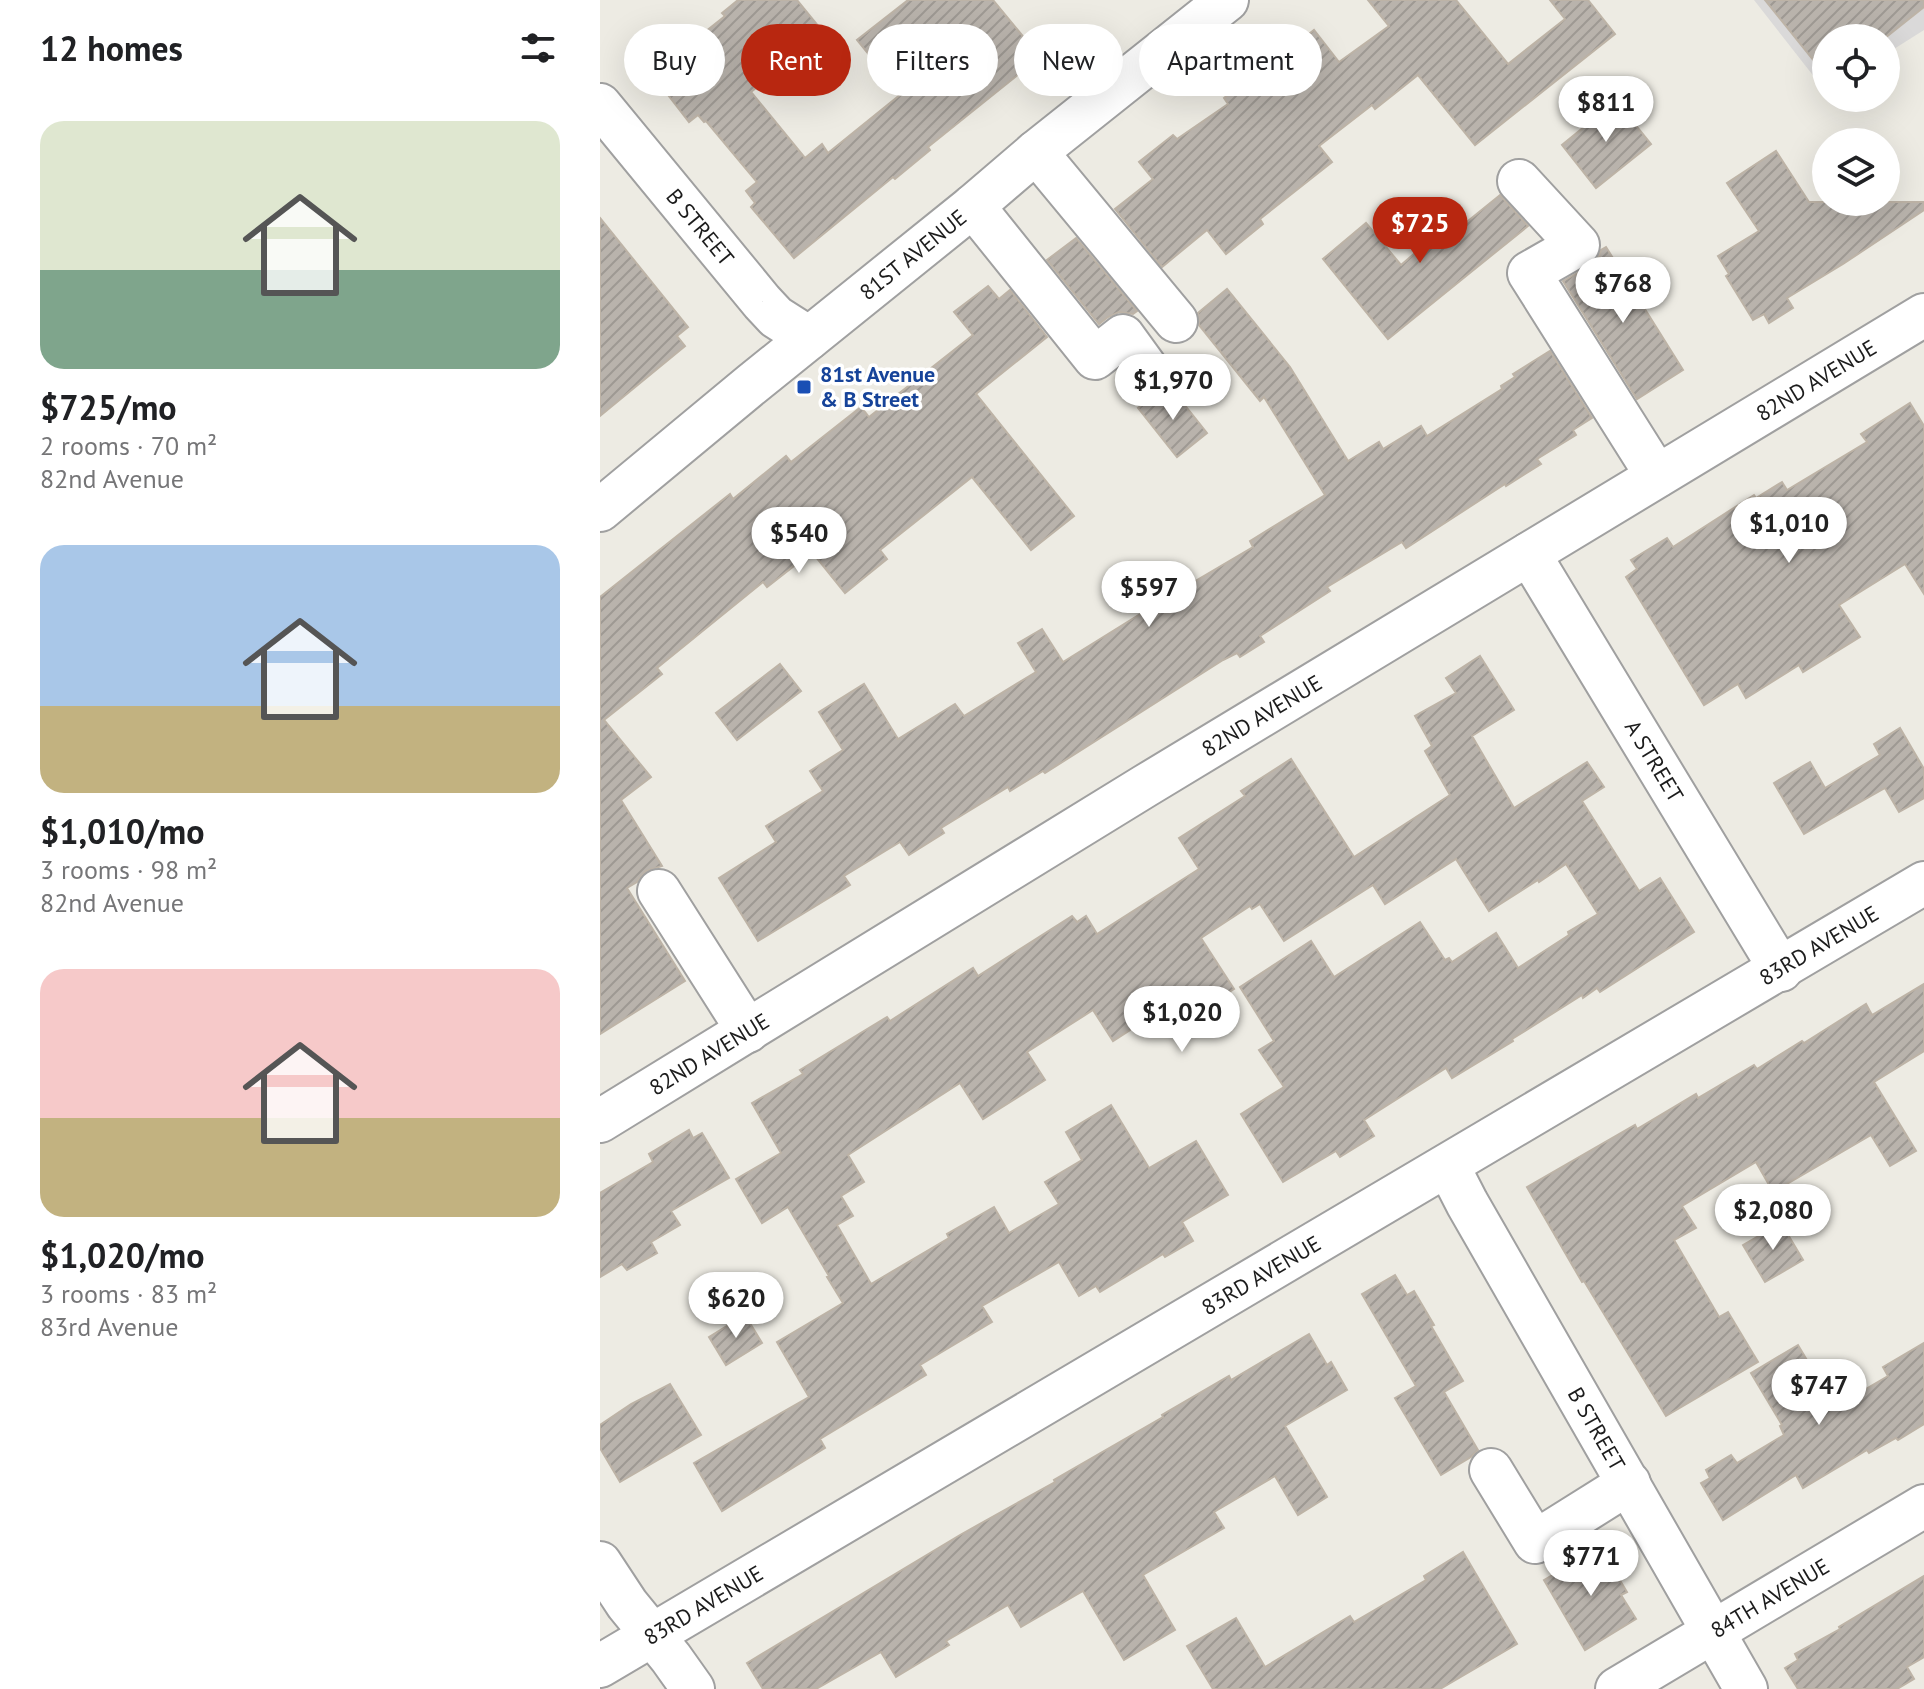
<!DOCTYPE html>
<html lang="en">
<head>
<meta charset="utf-8">
<style>
	:root { --surface:#fff; --page:#f6f6f6; --text:#202124; --muted:#757577; --accent:#b82710 }
	body { margin:0; font-family:"PT Sans",sans-serif; background:var(--page); color:var(--text); height:100vh; display:flex; flex-direction:column; font-size:30px; white-space:nowrap }
	* { box-sizing:border-box; margin:0 }
	p { font-size:26px; color:var(--muted) }
	.icon { flex:none; width:44px; height:44px; fill:none; stroke:currentColor; stroke-width:2; stroke-linecap:round; stroke-linejoin:round }
	.map { position:relative; flex:1; overflow:hidden }
	.drawer { display:flex; flex-direction:column; background:var(--surface); width:600px }
	.drawer>* { flex:none }
	.top-card { position:absolute; left:24px; top:24px; width:760px; height:72px; display:flex; gap:16px }
	.controls { position:absolute; left:1212px; top:24px; display:grid; gap:16px }
	.controls a { display:grid; place-items:center; width:88px; height:88px; border-radius:50%; background:var(--surface); box-shadow:0 8px 32px #0002; font-size:40px }
	.price { position:absolute; translate:-50% -68px; padding:0 18px; border-radius:28px; background:#fff; color:#222; font-size:26px; line-height:52px; filter:drop-shadow(0 2px 4px #0008) }
	.price::after { content:''; position:absolute; left:50%; top:48px; width:24px; height:18px; margin-left:-12px; background:inherit; clip-path:polygon(0 0,100% 0,50% 100%) }
	.price.current { background:var(--accent); color:#fff }
	ul { padding:0; list-style:none }
	li { display:grid; align-content:center; gap:16px; height:424px; padding:0 40px }
	li span { display:grid; place-items:center; height:248px; border-radius:24px; color:#555 }
	li>.icon { margin-inline-start:auto }
	span .icon { width:144px; height:144px; fill:#fffc; stroke-width:1 }
	li b { font-size:34px }
	h2 { display:flex; justify-content:space-between; align-items:center; height:96px; padding:0 40px; font-size:34px }
	.tag { padding:0 28px; border-radius:36px; background:var(--surface); box-shadow:0 8px 32px #0002; font-size:28px; line-height:72px }
	.tag.current { background:var(--accent); color:#fff }
	main { display:flex; flex:1; min-height:0 }
	.map>svg:first-child { display:block }
</style>
</head>
<body>
<main>
<section class="drawer">
<h2>12 homes<svg class="icon" aria-label="filters" viewBox="0 0 24 24"><path d="M4 7h16M4 17h16"/><circle cx="9" cy="7" r="2"/><circle cx="15" cy="17" r="2"/></svg></h2>
<ul>
<li><span style="background:linear-gradient(#dfe7d0 60%,#7fa58c 0)"><svg class="icon" aria-label="home" viewBox="0 0 24 24"><path d="M3 11l9-7 9 7M6 9v11h12V9"/></svg></span><div><b>$725/mo</b><p>2 rooms · 70 m²</p><p>82nd Avenue</p></div></li>
<li><span style="background:linear-gradient(#a9c7e8 65%,#c2b280 0)"><svg class="icon" aria-label="home" viewBox="0 0 24 24"><path d="M3 11l9-7 9 7M6 9v11h12V9"/></svg></span><div><b>$1,010/mo</b><p>3 rooms · 98 m²</p><p>82nd Avenue</p></div></li>
<li><span style="background:linear-gradient(#f6c9c9 60%,#c2b280 0)"><svg class="icon" aria-label="home" viewBox="0 0 24 24"><path d="M3 11l9-7 9 7M6 9v11h12V9"/></svg></span><div><b>$1,020/mo</b><p>3 rooms · 83 m²</p><p>83rd Avenue</p></div></li>
</ul>
</section>
<div class="map">
<svg width="1324" height="1689" viewBox="0 0 1324 1689">
	<defs>
		<pattern id="building-hatch" width="6" height="6" patternUnits="userSpaceOnUse" patternTransform="scale(2)"><rect width="6" height="6" fill="#b9b3ac"/><path d="M-1 1l2-2M0 6l6-6M5 7l2-2" fill="none" stroke="#9e9993"/></pattern>
	</defs>
	<rect width="100%" height="100%" fill="#edebe3"/>
	<!-- residential -->
	<path fill="#dad9d9" d="M1154 0H1324V30L1286 54V38H1226V92Z"/>
	<!-- building -->
	<g fill="url(#building-hatch)" stroke="#bdb3a6" stroke-width="2">
		<path d="M138 0H197L224 33 151 92 205 158 222 144 228 153 301 94 257 40 308 0H393L440 57 328 147 330 150 295 179 293 177 194 258 151 207 155 203 146 191 157 182 106 121 104 122 98 115 89 122 68 95 111 61 95 40 125 16 122 13Z"/>
		<path d="M768 0H856L908 64 965 19 950 0H988L1015 34 875 145 818 75 775 109 772 105 719 146 732 162 660 219 663 224 626 254 607 230 562 267 515 209 553 179 539 162 573 135 577 139 628 104 624 98 633 91 632 90 658 71 660 73 714 30 739 62 789 26Z"/>
		<path d="M1165 0H1324V7L1285 38H1226V76Z"/>
		<path d="M1016 101 1051 144 996 188 962 145Z"/>
		<path d="M1176 151 1209 202H1324V210L1243 264 1187 298 1193 308 1169 323 1164 314 1153 320 1126 276 1129 274 1118 256 1159 231 1127 183Z"/>
		<path d="M900 195 928 226 788 339 723 259 766 223 801 265 857 217 863 225Z"/>
		<path d="M0 218 88 327 77 336 85 346 0 416Z"/>
		<path d="M476 238 537 311 533 314 519 312 508 317 499 324 447 260Z"/>
		<path d="M1006 247 1083 370 1037 399 963 281 990 266 999 256 1001 250Z"/>
		<path d="M388 286 399 299 410 290 447 337 376 394 474 516 431 550 372 477 280 550 287 559 245 593 212 552 167 587 163 582 57 668 62 674 4 720 51 777 21 800 62 866 46 871 37 882 27 888 85 981 0 1034V597L130 494 133 499 186 456 191 462 261 407 269 417 373 335 354 312Z"/>
		<path d="M627 289 690 367 748 461 779 442 783 449 821 426 827 436 902 389 901 386 915 377 913 374 950 351 992 418 973 430 976 435 937 459 941 464 906 486 905 484 806 548 802 542 727 587 730 591 660 636 664 642 640 657 637 653 623 660 445 773 443 771 410 791 408 787 341 828 344 833 309 855 300 842 244 876 250 885 158 941 119 878 176 842 166 826 223 791 210 771 243 750 219 712 264 684 298 739 355 704 364 716 436 672 418 643 442 629 463 662 545 611 541 606 576 584 580 590 653 547 650 541 725 495 664 397 660 401 599 325 598 313Z"/>
		<path d="M572 389 607 433 577 457 538 408 549 399 555 400 565 396Z"/>
		<path d="M1310 403 1324 426V594L1305 564 1239 605 1260 637 1203 672 1199 665 1146 698 1138 684 1104 705 1026 577 1037 569 1031 560 1067 538 1073 547 1154 495 1156 498 1182 482 1187 490 1267 442 1261 434Z"/>
		<path d="M880 656 914 710 872 736 914 808 987 762 1004 787 982 801 1039 891 1060 878 1094 932 1000 992 997 988 983 998 982 995 912 1039 913 1041 852 1078 846 1068 764 1120 774 1136 740 1157 736 1151 683 1182 641 1114 684 1087 659 1050 674 1041 640 987 711 941 734 977 820 922 845 960 849 958 852 962 896 933 918 968 969 935 968 932 998 914 966 864 939 882 938 880 889 911 856 859 785 904 773 885 684 941 660 904 652 909 650 906 601 938 634 989 595 1014 583 996 513 1041 493 1010 427 1052 445 1080 383 1119 360 1083 248 1155 264 1182 241 1196 253 1216 237 1225 271 1284 349 1238 347 1234 394 1207 409 1233 459 1204 445 1182 482 1160 466 1132 511 1105 549 1168 596 1141 628 1195 582 1222 593 1241 565 1257 563 1254 500 1292 496 1286 479 1296 459 1262 382 1306 392 1322 320 1365 326 1375 220 1439 225 1448 122 1511 94 1463 209 1397 177 1342 243 1303 227 1277 229 1276 188 1207 162 1223 136 1179 181 1153 152 1103 203 1074 200 1070 287 1017 290 1021 373 968 378 976 472 916 477 922 486 916 497 934 599 869 579 838 645 796 641 791 691 759 754 857 850 795 825 751 832 746 815 716 856 693 846 678Z"/>
		<path d="M180 664 201 691 137 740 116 713Z"/>
		<path d="M1300 728 1324 769V798L1299 812 1285 788 1204 834 1174 783 1210 762 1225 788 1280 755 1274 744Z"/>
		<path d="M1324 984V1051L1274 1082 1316 1151 1290 1166 1271 1135 1173 1192 1156 1162 1082 1206 1096 1228 1074 1240 1119 1317 1128 1312 1158 1362 1066 1416 984 1281 982 1282 927 1187 1035 1125 1037 1129 1096 1094 1098 1098 1154 1065 1157 1069 1202 1041 1204 1043 1266 1004 1272 1015Z"/>
		<path d="M89 1130 93 1138 102 1133 129 1178 71 1211 80 1225 51 1242 57 1253 27 1270 22 1264 0 1277V1193L53 1162 49 1154Z"/>
		<path d="M1181 1223 1203 1260 1165 1282 1143 1245Z"/>
		<path d="M795 1275 807 1295 814 1291 834 1325 831 1326 863 1381 844 1392 878 1450 871 1457 841 1475 795 1398 816 1386 762 1294Z"/>
		<path d="M145 1315 162 1343 126 1365 109 1337Z"/>
		<path d="M709 1334 727 1365 731 1362 747 1390 685 1426 727 1497 698 1515 675 1476 614 1512 624 1528 543 1575 575 1630 524 1660 483 1591 421 1627 408 1605 346 1641 349 1645 296 1677 281 1652 216 1689H163L147 1663 360 1535 455 1482 454 1480 563 1417 562 1415 629 1376 631 1380Z"/>
		<path d="M1324 1343V1424L1298 1440 1296 1438 1269 1453 1267 1450 1203 1488 1196 1475 1123 1520 1101 1483 1110 1478 1106 1470 1131 1455 1137 1463 1184 1435 1180 1426 1182 1425 1151 1373 1198 1345 1235 1407 1288 1376 1283 1367Z"/>
		<path d="M70 1384 101 1435 20 1482 0 1448V1425L31 1404Z"/>
		<path d="M1000 1547 1027 1592 1021 1595 1036 1619 985 1650 944 1580Z"/>
		<path d="M863 1552 917 1644 840 1689H613L587 1646 636 1618 665 1667 750 1616 754 1622 826 1580 824 1576Z"/>
		<path d="M1324 1576V1657L1307 1667 1314 1679 1297 1689H1198L1185 1668 1198 1660 1195 1654 1240 1629 1239 1627Z"/>
	</g>
	<g fill="none" stroke-linecap="round" stroke-linejoin="round">
		<!-- minor casing -->
		<g stroke="#a0a0a0" stroke-width="46">
			<g id="minor">
				<path id="s1" d="M0 105 162 302 176 317 209 338"/>
				<path d="M436 152 576 321"/>
				<path d="M919 181 978 245 929 273 1057 476"/>
				<path d="M373 206 495 358 523 336 552 376"/>
				<path id="s2" d="M0 510 152 384 373 206 436 152 627 0"/>
				<path id="s3" d="M929 554 1181 970"/>
				<path d="M59 891 148 1031"/>
				<path id="s4" d="M0 1121 545 786 1324 315"/>
				<path id="s5" d="M848 1166 867 1203 1146 1689"/>
				<path d="M891 1470 935 1542 1029 1483"/>
				<path d="M0 1563 27 1604 71 1658 93 1689"/>
				<path id="s6" d="M0 1666 1324 883"/>
				<path id="s7" d="M1017 1689 1324 1506"/>
			</g>
		</g>
		<!-- minor -->
		<use href="#minor" stroke="#fff" stroke-width="42"/>
	</g>
	<!-- markers -->
	<rect fill="#1a4fb4" stroke="#fff" stroke-width="3" x="196" y="379" width="16" height="16" rx="4"/>
	<g text-anchor="middle" dominant-baseline="central" stroke-width="7" stroke-linejoin="round" paint-order="stroke">
		<!-- street labels -->
		<g font-size="22" fill="#1c1c1c" stroke="#fff">
			<text stroke="none"><textPath href="#s1" startOffset="158">B STREET</textPath></text>
			<text stroke="none"><textPath href="#s2" startOffset="404">81ST AVENUE</textPath></text>
			<text stroke="none"><textPath href="#s4" startOffset="1424">82ND AVENUE</textPath></text>
			<text stroke="none"><textPath href="#s4" startOffset="776">82ND AVENUE</textPath></text>
			<text stroke="none"><textPath href="#s3" startOffset="242">A STREET</textPath></text>
			<text stroke="none"><textPath href="#s6" startOffset="1416">83RD AVENUE</textPath></text>
			<text stroke="none"><textPath href="#s4" startOffset="128">82ND AVENUE</textPath></text>
			<text stroke="none"><textPath href="#s6" startOffset="768">83RD AVENUE</textPath></text>
			<text stroke="none"><textPath href="#s5" startOffset="302">B STREET</textPath></text>
			<text stroke="none"><textPath href="#s7" startOffset="178">84TH AVENUE</textPath></text>
			<text stroke="none"><textPath href="#s6" startOffset="120">83RD AVENUE</textPath></text>
		</g>
		<!-- transit labels -->
		<g font-size="22" font-weight="bold" fill="#164399" stroke="#fff" text-anchor="start">
			<text x="220" y="374">81st Avenue<tspan x="220" dy="25">&amp; B Street</tspan></text>
		</g>
	</g>
</svg>
<div class="controls">
<a><svg class="icon" aria-label="locate" viewBox="0 0 24 24"><circle cx="12" cy="12" r="6"/><path d="M12 2v4M12 18v4M2 12h4M18 12h4"/></svg></a>
<a><svg class="icon" aria-label="layers" viewBox="0 0 24 24"><path d="M12 4l9 5-9 5-9-5zM3 14l9 5 9-5"/></svg></a>
</div>
<b class="price" style="left:1006px;top:144px">$811</b>
<b class="price current" style="left:820px;top:265px">$725</b>
<b class="price" style="left:1023px;top:325px">$768</b>
<b class="price" style="left:573px;top:422px">$1,970</b>
<b class="price" style="left:1189px;top:565px">$1,010</b>
<b class="price" style="left:199px;top:575px">$540</b>
<b class="price" style="left:549px;top:629px">$597</b>
<b class="price" style="left:582px;top:1054px">$1,020</b>
<b class="price" style="left:1173px;top:1252px">$2,080</b>
<b class="price" style="left:136px;top:1340px">$620</b>
<b class="price" style="left:1219px;top:1427px">$747</b>
<b class="price" style="left:991px;top:1598px">$771</b>
<div class="top-card">
<a class="tag">Buy</a>
<a class="tag current">Rent</a>
<a class="tag">Filters</a>
<a class="tag">New</a>
<a class="tag">Apartment</a>
</div>
</div>
</main>
</body>
</html>
